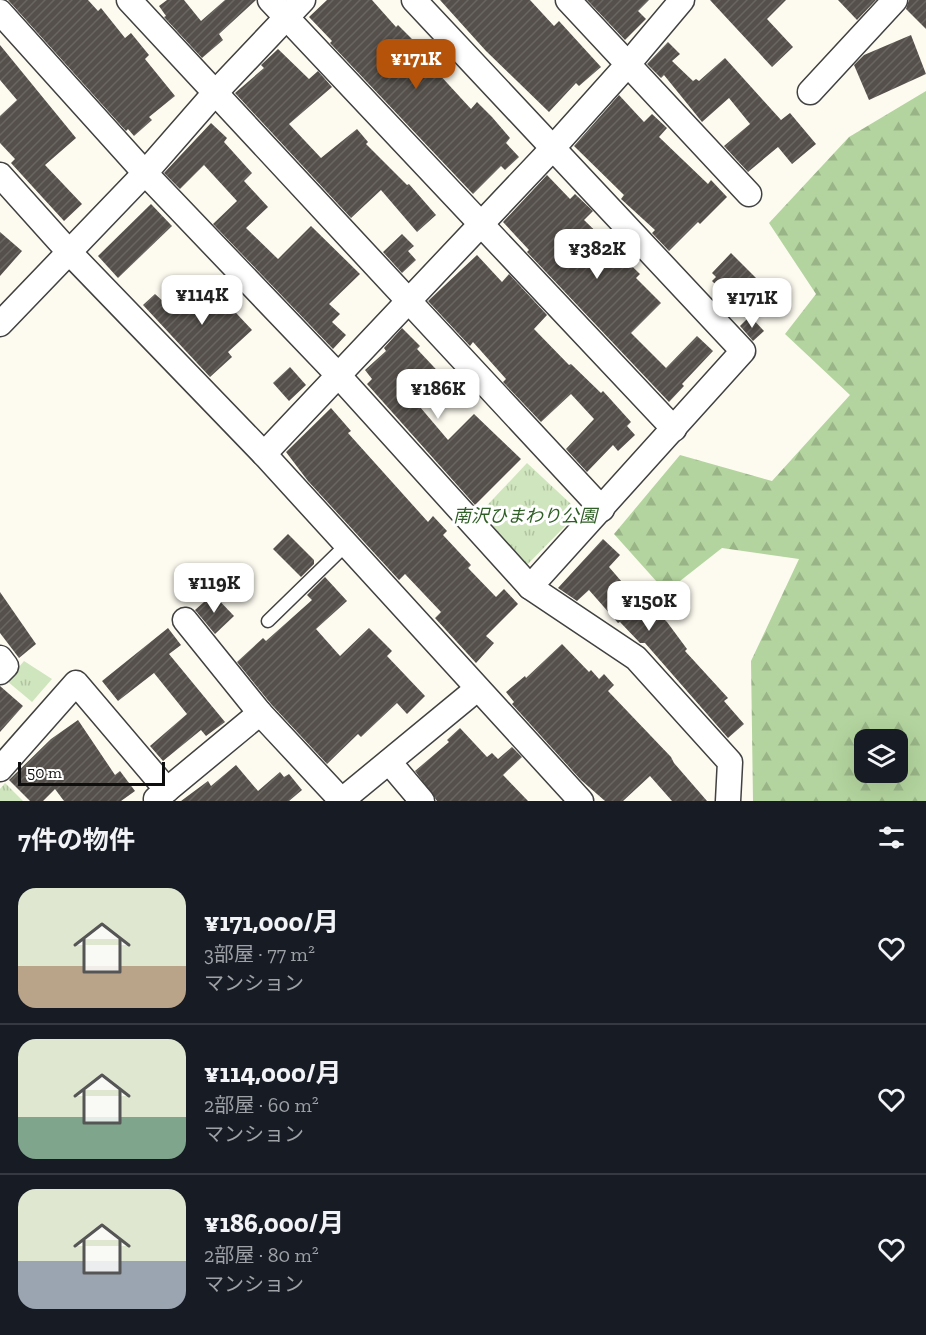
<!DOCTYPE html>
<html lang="ja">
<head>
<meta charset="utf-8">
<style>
	:root { --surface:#171b24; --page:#20242c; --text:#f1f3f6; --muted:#9ea1a6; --line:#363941; --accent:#b45309 }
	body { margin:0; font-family:"Zilla Slab","Noto Sans JP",serif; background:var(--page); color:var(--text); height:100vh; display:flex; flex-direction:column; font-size:22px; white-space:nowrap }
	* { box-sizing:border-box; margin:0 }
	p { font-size:20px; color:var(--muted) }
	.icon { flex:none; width:33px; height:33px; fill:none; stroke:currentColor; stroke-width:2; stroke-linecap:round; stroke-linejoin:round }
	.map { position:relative; height:801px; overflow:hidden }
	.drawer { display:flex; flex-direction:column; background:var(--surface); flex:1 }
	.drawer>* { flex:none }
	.fabs { position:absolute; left:854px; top:729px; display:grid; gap:12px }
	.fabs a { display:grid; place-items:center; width:54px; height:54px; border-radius:12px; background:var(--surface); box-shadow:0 6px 24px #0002; font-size:30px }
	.scale { position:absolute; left:18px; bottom:15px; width:147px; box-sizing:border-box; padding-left:6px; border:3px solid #0e0e0e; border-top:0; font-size:16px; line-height:21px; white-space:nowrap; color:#0e0e0e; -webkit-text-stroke:4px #fff; paint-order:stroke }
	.price { position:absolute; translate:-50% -51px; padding:0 14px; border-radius:12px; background:#fff; color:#222; font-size:20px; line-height:39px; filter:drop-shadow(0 2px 3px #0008) }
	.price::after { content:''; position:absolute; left:50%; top:36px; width:18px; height:14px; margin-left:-9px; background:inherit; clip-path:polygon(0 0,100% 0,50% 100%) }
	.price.active { background:var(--accent); color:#fff }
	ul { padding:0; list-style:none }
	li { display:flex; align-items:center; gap:18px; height:150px; padding:0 18px }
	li+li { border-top:2px solid var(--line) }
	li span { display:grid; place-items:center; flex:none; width:168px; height:120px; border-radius:18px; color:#555 }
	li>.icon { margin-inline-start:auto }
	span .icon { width:72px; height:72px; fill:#fffc; stroke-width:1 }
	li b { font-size:26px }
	h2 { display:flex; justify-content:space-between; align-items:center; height:72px; padding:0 18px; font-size:26px }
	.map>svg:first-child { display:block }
</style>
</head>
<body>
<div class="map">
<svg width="926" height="801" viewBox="0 0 926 801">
	<defs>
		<pattern id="forest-firs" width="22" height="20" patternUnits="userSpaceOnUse" patternTransform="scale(1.5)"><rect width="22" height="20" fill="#b3d49e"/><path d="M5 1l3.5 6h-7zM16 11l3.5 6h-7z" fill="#99b587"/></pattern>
		<pattern id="park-tufts" width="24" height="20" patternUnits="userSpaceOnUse" patternTransform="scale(1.5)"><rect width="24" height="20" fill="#cfe5bd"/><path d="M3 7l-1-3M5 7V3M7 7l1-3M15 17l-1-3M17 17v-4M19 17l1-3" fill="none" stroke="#b1c3a1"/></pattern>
		<pattern id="building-hatch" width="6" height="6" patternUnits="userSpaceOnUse" patternTransform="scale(1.5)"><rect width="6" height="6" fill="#55504b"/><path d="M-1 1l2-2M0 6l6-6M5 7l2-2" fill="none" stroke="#696561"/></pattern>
	</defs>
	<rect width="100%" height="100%" fill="#fdfbf0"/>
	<!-- forest -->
	<path fill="url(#forest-firs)" fill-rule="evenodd" d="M926 91V801H753L751 661 799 559 722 548 666 592 614 534 680 455 772 481 850 395 785 334 816 294 769 223 849 137ZM864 740H897V772H864Z"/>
	<!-- park -->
	<g fill="url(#park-tufts)">
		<path d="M527 463 571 504 572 519 524 568 477 516Z"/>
		<path d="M24 661 52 679 32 702 7 681Z"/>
		<path d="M5 783 23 801H0V789Z"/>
	</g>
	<!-- building -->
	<g fill="url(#building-hatch)">
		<path d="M8 0H88L98 11 101 8 125 38 131 33 149 55 145 59 175 96 149 117 152 120 134 136 128 129 126 131Z"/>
		<path d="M167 0H184L201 21 225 0H256L219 34 223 40 202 58 164 17 166 16 159 6Z"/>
		<path d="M327 0H372L396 27 398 25 413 40 411 42 440 70 437 72 471 109 477 102 492 117 510 138 506 143 519 157 505 170 501 166 473 194 330 43 332 41 309 17Z"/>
		<path d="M440 0H530L554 26 559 21 601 67 579 86 576 83 549 112 486 51Z"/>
		<path d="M587 0H649L638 11 646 19 625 40Z"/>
		<path d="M710 0H786L767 19 793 47 772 67Z"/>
		<path d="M838 0H876L857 20Z"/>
		<path d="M909 0H926V29L906 9Z"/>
		<path d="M911 35 926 74 869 100 854 65 864 55Z"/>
		<path d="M668 42 680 54 672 61 693 81 696 79 699 81 725 58 781 120 790 113 816 144 792 164 778 147 748 172 724 146 750 124 729 98 702 122 664 75 661 78 647 64Z"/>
		<path d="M0 45 76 138 45 165 82 204 64 221 11 163 15 159 0 143V116L17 100 0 80Z"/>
		<path d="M278 49 309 79 318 71 332 87 289 124 321 158 357 129 368 142 366 144 407 185 409 184 436 215 417 232 381 190 351 218 235 93 264 68 261 65Z"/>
		<path d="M619 95 644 122 652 114 667 128 659 137 708 184 711 180 727 197 700 224 698 222 669 251 652 233 655 230 621 199 624 195 574 146Z"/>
		<path d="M211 123 227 138 224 142 252 173 244 181 268 207 246 228 278 259 311 226 360 274 329 304 340 314 332 322 346 335 333 349 213 224 237 201 204 165 180 189 164 173Z"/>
		<path d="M547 175 570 199 575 194 593 211 584 220 640 274 636 278 661 303 631 333 666 368 697 336 713 351 682 384 684 386 669 402 527 252 529 250 503 222Z"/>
		<path d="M151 204 172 226 118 278 98 256Z"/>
		<path d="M0 232 22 251 0 276Z"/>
		<path d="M402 234 414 246 408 251 416 260 402 273 383 252Z"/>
		<path d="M731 253 759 281 736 305 712 281 716 277 712 273Z"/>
		<path d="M477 255 502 282 509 274 547 315 534 329 569 365 571 364 601 393 603 391 631 422 627 426 635 435 618 451 613 445 587 472 566 449 594 419 571 394 541 422 503 382 506 379 473 342 470 346 428 301Z"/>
		<path d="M213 280 226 296 223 299 252 330 228 352 232 357 210 377 143 305 155 294 165 303 172 295 183 306Z"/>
		<path d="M750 316 764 331 753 341 740 326Z"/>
		<path d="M402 328 420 346 417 349 447 381 420 407 448 440 474 414 521 459 475 505 367 384 372 379 365 370 386 351 384 348Z"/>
		<path d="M290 367 306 385 289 401 273 383Z"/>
		<path d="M331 408 351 431 348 433 428 522 433 516 447 531 443 535 471 565 468 568 496 597 504 589 518 604 486 636 494 643 476 663 435 618 441 612 405 574 399 580 308 481 286 452Z"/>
		<path d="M288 534 314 560V564L301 577 273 549Z"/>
		<path d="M603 539 620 555 609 567 647 611 652 607 667 622 687 649 685 651 728 698 724 701 744 724 728 738 645 643H640L620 622 618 623 589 590 577 601 558 588Z"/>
		<path d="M325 577 347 601 316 629 340 656 369 628 392 651 387 656 425 696 407 714 397 703 361 737 358 734 327 764 271 704 237 662 263 638 266 641 312 600 307 595Z"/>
		<path d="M0 592 36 644 19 658 0 633Z"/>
		<path d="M213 594 234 616 215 634 195 610Z"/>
		<path d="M168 628 181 645 169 654 225 722 206 736 201 730 163 761 150 746 187 714 154 673 118 701 102 681Z"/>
		<path d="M562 644 589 672 591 670 599 679 604 674 614 685 608 691 671 757 674 763 707 801H672L650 776 623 801H605L581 780 512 704 514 702 506 692 525 676 526 678Z"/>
		<path d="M0 686 23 706 0 732Z"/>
		<path d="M78 720 115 775 120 771 135 791 121 801H64L55 789 43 801H30L9 780 51 739Z"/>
		<path d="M460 728 487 757 492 753 498 759 512 747 522 757 503 775 528 801H437L415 771 449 742 447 740Z"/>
		<path d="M236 765 258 791 280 772 284 777 289 774 302 790 289 801H181L208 781 211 786Z"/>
	</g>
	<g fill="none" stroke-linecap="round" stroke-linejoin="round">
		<!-- service casing -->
		<g stroke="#414141" stroke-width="15">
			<path id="service" d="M268 621 346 545"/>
		</g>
		<!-- minor casing -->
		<g stroke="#414141" stroke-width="27">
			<g id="minor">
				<path d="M129 0 602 509"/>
				<path d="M270 0 674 429"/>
				<path d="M414 0 743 351 530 587"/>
				<path d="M568 0 749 194"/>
				<path d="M0 12 145 173 338 375 530 587 636 658 730 762 728 801"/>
				<path d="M810 92 895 0"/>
				<path d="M0 175 70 253 264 454 581 801"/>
				<path d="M0 324 145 173 214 94 303 0"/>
				<path d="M264 454 552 149 629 63 682 0"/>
				<path d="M185 620 260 713 342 801"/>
				<path d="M0 658 6 666 0 672"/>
				<path d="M389 762 422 801"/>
				<path d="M0 769 76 683 167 790"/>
				<path d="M156 799 260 713"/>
				<path d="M341 801 477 689"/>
			</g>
		</g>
		<!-- service -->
		<use href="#service" stroke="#fff" stroke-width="12"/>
		<!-- minor -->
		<use href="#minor" stroke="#fff" stroke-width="24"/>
	</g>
	<g text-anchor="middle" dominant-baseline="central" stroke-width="6" stroke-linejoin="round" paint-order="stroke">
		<!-- park labels -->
		<g font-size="18" font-style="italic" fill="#2e5f25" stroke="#fff">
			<text x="525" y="516">南沢ひまわり公園</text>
		</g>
	</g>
</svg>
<div class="fabs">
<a><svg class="icon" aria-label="layers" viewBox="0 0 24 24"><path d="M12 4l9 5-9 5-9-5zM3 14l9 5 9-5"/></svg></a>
</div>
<div class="scale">50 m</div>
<b class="price active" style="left:416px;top:90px">¥171K</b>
<b class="price" style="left:597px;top:280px">¥382K</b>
<b class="price" style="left:202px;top:326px">¥114K</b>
<b class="price" style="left:752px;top:329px">¥171K</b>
<b class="price" style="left:438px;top:420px">¥186K</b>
<b class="price" style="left:214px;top:614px">¥119K</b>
<b class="price" style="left:649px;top:632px">¥150K</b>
</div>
<section class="drawer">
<h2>7件の物件<svg class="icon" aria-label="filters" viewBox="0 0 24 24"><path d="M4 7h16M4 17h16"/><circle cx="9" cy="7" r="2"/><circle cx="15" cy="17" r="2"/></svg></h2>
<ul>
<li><span style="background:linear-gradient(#dfe7d0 65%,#b9a48a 0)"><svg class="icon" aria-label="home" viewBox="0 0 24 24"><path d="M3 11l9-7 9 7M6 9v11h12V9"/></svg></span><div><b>¥171,000/月</b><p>3部屋 · 77 m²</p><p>マンション</p></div><svg class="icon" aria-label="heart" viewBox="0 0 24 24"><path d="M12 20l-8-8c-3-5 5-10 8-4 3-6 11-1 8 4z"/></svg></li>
<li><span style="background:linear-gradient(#dfe7d0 65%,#7fa58c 0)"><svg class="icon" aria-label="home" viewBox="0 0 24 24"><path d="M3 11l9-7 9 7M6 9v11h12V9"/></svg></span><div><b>¥114,000/月</b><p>2部屋 · 60 m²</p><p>マンション</p></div><svg class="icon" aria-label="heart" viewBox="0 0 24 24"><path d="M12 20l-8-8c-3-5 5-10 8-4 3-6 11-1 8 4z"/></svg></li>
<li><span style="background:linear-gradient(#dfe7d0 60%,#9aa5b1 0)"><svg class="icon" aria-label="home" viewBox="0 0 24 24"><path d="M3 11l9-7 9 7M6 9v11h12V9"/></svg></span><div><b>¥186,000/月</b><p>2部屋 · 80 m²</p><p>マンション</p></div><svg class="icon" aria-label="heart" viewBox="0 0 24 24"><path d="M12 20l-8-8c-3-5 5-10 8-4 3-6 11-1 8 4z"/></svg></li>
</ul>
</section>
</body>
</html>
